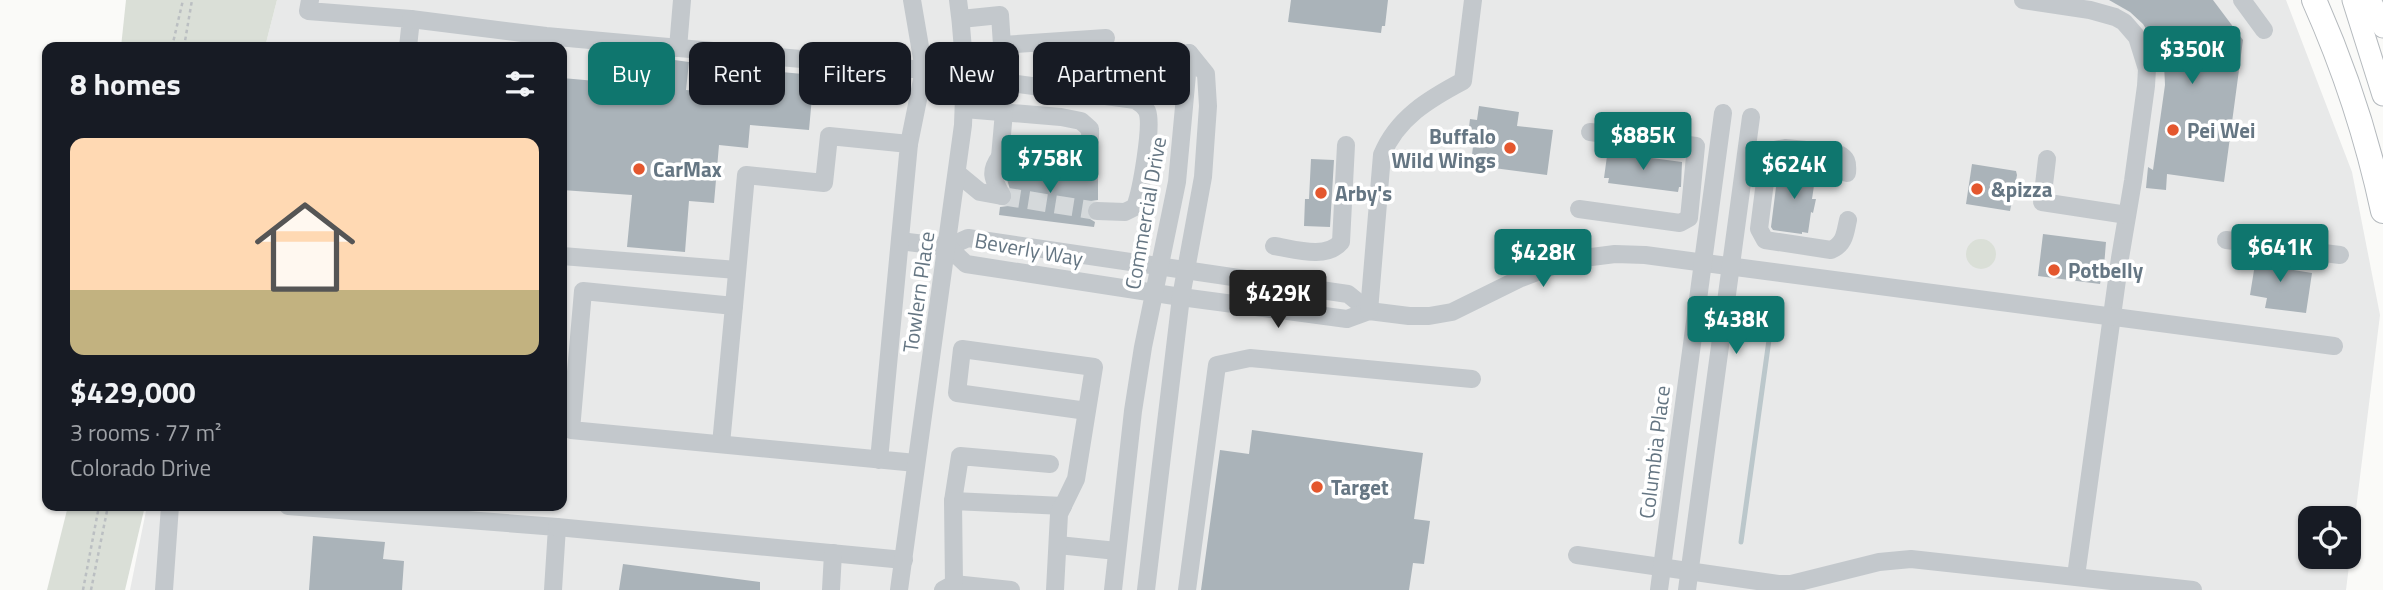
<!DOCTYPE html>
<html lang="en">
<head>
<meta charset="utf-8">
<style>
	:root { --surface:#171b24; --page:#20242c; --text:#f1f3f6; --muted:#9ea1a6; --line:#363941; --accent:#0f766e }
	body { margin:0; font-family:"Titillium Web",sans-serif; background:var(--page); color:var(--text); height:100vh; display:flex; flex-direction:column; font-size:26px; white-space:nowrap }
	* { box-sizing:border-box; margin:0 }
	p { font-size:23px; color:var(--muted) }
	.icon { flex:none; width:38px; height:38px; fill:none; stroke:currentColor; stroke-width:2; stroke-linecap:round; stroke-linejoin:round }
	.map { position:relative; flex:1; overflow:hidden }
	.side { position:absolute; left:42px; top:42px; width:525px; height:469px; display:flex; flex-direction:column; background:var(--surface); border-radius:14px; box-shadow:0 2px 5px #0004 }
	.side>* { flex:none }
	.banner { position:absolute; left:588px; top:42px; width:665px; height:63px; display:flex; gap:14px }
	.buttons { position:absolute; left:2298px; top:506px; display:grid; gap:14px }
	.buttons a { display:grid; place-items:center; width:63px; height:63px; border-radius:14px; background:var(--surface); box-shadow:0 2px 5px #0004; font-size:35px }
	.price { position:absolute; translate:-50% -60px; padding:0 16px; border-radius:7px; background:var(--accent); color:#fff; font-size:23px; line-height:46px; filter:drop-shadow(0 2px 4px #0008) }
	.price::after { content:''; position:absolute; left:50%; top:42px; width:21px; height:16px; margin-left:-10px; background:inherit; clip-path:polygon(0 0,100% 0,50% 100%) }
	.price.selected { background:#222; color:#fff }
	ul { padding:0; list-style:none }
	li { display:grid; align-content:center; gap:14px; height:371px; padding:0 28px }
	li+li { border-top:2px solid var(--line) }
	li span { display:grid; place-items:center; height:217px; border-radius:14px; color:#555 }
	li>.icon { margin-inline-start:auto }
	span .icon { width:126px; height:126px; fill:#fffc; stroke-width:1 }
	li b { font-size:30px }
	h2 { display:flex; justify-content:space-between; align-items:center; height:84px; padding:0 28px; font-size:30px }
	.tag { padding:0 24px; border-radius:14px; background:var(--surface); box-shadow:0 2px 5px #0004; font-size:24px; line-height:63px }
	.tag.selected { background:var(--accent); color:#fff }
	.map>svg:first-child { display:block }
</style>
</head>
<body>
<div class="map">
<svg width="2383" height="590" viewBox="0 0 2383 590">
	<rect width="100%" height="100%" fill="#fafaf8"/>
	<!-- built -->
	<path fill="#e8e9e9" fill-rule="evenodd" d="M277 0H2286L2352 172 2380 315 2346 590H130L147 506H562V47H265ZM2310 518H2348V556H2310Z"/>
	<!-- green -->
	<g fill="#dadfd7">
		<path d="M126 0H277L265 47H121Z"/>
		<circle cx="1981" cy="254" r="15"/>
		<path d="M68 506H145L125 590H47Z"/>
	</g>
	<g fill="none" stroke-linecap="round" stroke-linejoin="round">
		<!-- stream -->
		<path stroke="#bbc7cb" stroke-width="5" d="M1741 542 1773 311"/>
	</g>
	<!-- building -->
	<g fill="#aab3b9">
		<path d="M1291 0H1388L1385 26H1382L1381 33 1288 22Z"/>
		<path d="M2109 0H2213L2243 40 2224 182 2167 174 2166 190 2146 188 2148 167 2153 170 2165 85 2164 64 2159 50 2143 24 2130 12Z"/>
		<path d="M667 59 689 62 686 90 723 93 726 67 814 75 809 130 750 125 748 148 719 145 714 203 689 201 685 252 627 247 632 195 562 190V78L664 87Z"/>
		<path d="M1479 106 1519 112 1517 126 1553 130 1547 175 1471 165 1473 146 1467 145 1470 119 1477 120Z"/>
		<path d="M1616 147 1629 149V155L1682 162 1681 187H1679L1678 192 1608 183 1609 178H1604L1607 156 1612 157V152L1616 153Z"/>
		<path d="M1311 159 1334 160 1330 227 1304 226 1305 199H1309Z"/>
		<path d="M1972 164 2016 171 2017 175 2010 211 1966 204Z"/>
		<path d="M1016 165 1098 176V200L1091 201 1086 210 1087 217 1095 222 1094 227 999 215 1000 207 1008 206 1013 199 1005 173 1007 167Z"/>
		<path d="M1796 165 1811 168 1810 171 1816 172 1812 199H1816L1813 213 1811 212 1808 233 1802 232V234L1773 230 1771 227 1778 171 1789 173 1790 168 1795 169Z"/>
		<path d="M2043 234 2106 242 2103 279H2101L2100 284 2038 276Z"/>
		<path d="M2271 244H2274V253L2283 259 2282 268 2312 273 2306 313 2265 308 2267 298 2250 295 2255 264 2258 265 2259 255 2269 251Z"/>
		<path d="M1252 430 1423 453 1414 519 1430 521 1424 564 1413 563 1409 590H1201L1220 450 1249 454Z"/>
		<path d="M313 536 385 542 383 559 404 561 402 590H309Z"/>
		<path d="M623 564 760 582V590H619Z"/>
	</g>
	<g fill="none" stroke-linecap="round" stroke-linejoin="round">
		<!-- minor-tunnel -->
		<path stroke="#d5d9db" stroke-width="18" stroke-dasharray="18 9" stroke-linecap="butt" d="M1002 196 1097 211"/>
		<!-- major casing -->
		<g stroke="#b5babe" stroke-width="23">
			<g id="major">
				<path d="M2353 0 2383 95"/>
				<path d="M2370 0 2383 27"/>
			</g>
		</g>
		<!-- highway casing -->
		<g stroke="#b4b9bd" stroke-width="26">
			<path id="highway" d="M2314 0C2343 65 2368 141 2383 211"/>
		</g>
		<!-- path -->
		<g stroke="#bbbfc2" stroke-width="2.5" stroke-dasharray="3.5 3.5" stroke-linecap="butt">
			<path d="M172 47 183 0"/>
			<path d="M184 47 192 0"/>
			<path d="M83 590 99 506"/>
			<path d="M91 590 108 506"/>
		</g>
		<!-- minor -->
		<g stroke="#c3c8cc" stroke-width="18">
			<path d="M310 0 308 11 411 19 408 47"/>
			<path d="M2023 0 2090 10 2115 17 2124 22 2137 37 2147 69 2146 86 2133 181 2120 258 2076 576"/>
			<path d="M2242 0 2264 30"/>
			<path d="M411 19 546 36 924 70"/>
			<path d="M961 19 1000 15 1002 45 1106 38"/>
			<path d="M678 48 682 0"/>
			<path d="M965 81 1003 82 1135 100C1140 103 1144 105 1147 111 1153 125 1141 192 1135 207L1125 212 1097 211"/>
			<path d="M964 109 1061 117 1081 121 1090 129C1091 146 1087 159 1070 162L1015 153 1000 157C988 173 994 180 1002 196"/>
			<path d="M909 144 924 70 912 0"/>
			<path d="M1000 157 1004 112"/>
			<path d="M2047 159 2042 202 2127 215"/>
			<path d="M957 173 980 192 1002 196"/>
			<path d="M1847 173C1848 162 1847 158 1837 153L1785 148 1774 150 1768 158 1759 229 1765 240 1831 250C1845 244 1845 233 1848 220"/>
			<path d="M1579 209 1680 223 1689 218 1696 146 1590 132"/>
			<path d="M2226 240 2260 244"/>
			<path d="M900 241 948 247 968 238 1348 294 1369 311"/>
			<path d="M1274 246C1294 249 1326 260 1341 242L1346 145"/>
			<path d="M948 247 966 264 1181 297 1347 319 1369 311 1409 316H1429L1452 312 1521 278 1568 260 1615 254 1645 255 2334 346"/>
			<path d="M2284 248 2340 255"/>
			<path d="M562 256 737 270"/>
			<path d="M1369 311 1382 155C1397 118 1429 99 1463 81L1473 0"/>
			<path d="M721 444 734 306"/>
			<path d="M879 460 909 144 829 136 824 183 746 175 734 306 583 291 571 430 916 463"/>
			<path d="M953 501 960 456 1050 464"/>
			<path d="M288 506 557 527 553 590"/>
			<path d="M557 527 904 560"/>
			<path d="M1058 545 1117 551"/>
			<path d="M1577 555 1778 584H1791L1879 562 1911 559 2193 590"/>
			<path d="M954 584 1011 590"/>
			<path d="M164 590 170 506"/>
			<path d="M831 590 833 553"/>
			<path d="M899 590 963 125C965 83 964 42 958 0"/>
			<path d="M943 590 954 584 953 501 1063 506"/>
			<path d="M1055 590 1059 514 1076 479 1094 367 962 349 957 393 1087 411"/>
			<path d="M1113 590 1133 411 1143 347 1177 182 1189 53"/>
			<path d="M1146 590 1181 297 1203 177 1208 106 1206 74 1189 53"/>
			<path d="M1187 590 1217 365 1250 358 1472 379"/>
			<path d="M1659 590 1723 113"/>
			<path d="M1687 590 1751 117"/>
		</g>
		<!-- major -->
		<use href="#major" stroke="#fff" stroke-width="21"/>
		<!-- highway -->
		<use href="#highway" stroke="#fff" stroke-width="24"/>
	</g>
	<!-- markers -->
	<g fill="#e4572e" stroke="#fff" stroke-width="2.5">
		<circle cx="2173" cy="130" r="7"/>
		<circle cx="1510" cy="148" r="7"/>
		<circle cx="639" cy="169" r="7"/>
		<circle cx="1977" cy="189" r="7"/>
		<circle cx="1321" cy="193" r="7"/>
		<circle cx="2054" cy="270" r="7"/>
		<circle cx="1317" cy="487" r="7"/>
	</g>
	<g text-anchor="middle" dominant-baseline="central" stroke-width="7" stroke-linejoin="round" paint-order="stroke">
		<!-- poi labels -->
		<g font-size="21" font-weight="bold" fill="#657683" stroke="#fff" text-anchor="start">
			<text x="2187" y="130">Pei Wei</text>
			<text x="1496" y="136" text-anchor="end">Buffalo<tspan x="1496" dy="24">Wild Wings</tspan></text>
			<text x="653" y="169">CarMax</text>
			<text x="1991" y="189">&amp;pizza</text>
			<text x="1335" y="193">Arby's</text>
			<text x="2068" y="270">Potbelly</text>
			<text x="1331" y="487">Target</text>
		</g>
		<!-- street labels -->
		<g font-size="21" fill="#657683" stroke="#fff">
			<text transform="translate(1145 213) rotate(-80)">Commercial Drive</text>
			<text transform="translate(1029 249) rotate(10)">Beverly Way</text>
			<text transform="translate(918 292) rotate(-82)">Towlern Place</text>
			<text transform="translate(1654 452) rotate(-83)">Columbia Place</text>
		</g>
	</g>
</svg>
<div class="buttons">
<a><svg class="icon" aria-label="locate" viewBox="0 0 24 24"><circle cx="12" cy="12" r="6"/><path d="M12 2v4M12 18v4M2 12h4M18 12h4"/></svg></a>
</div>
<b class="price" style="left:2192px;top:86px">$350K</b>
<b class="price" style="left:1643px;top:172px">$885K</b>
<b class="price" style="left:1050px;top:195px">$758K</b>
<b class="price" style="left:1794px;top:201px">$624K</b>
<b class="price" style="left:2280px;top:284px">$641K</b>
<b class="price" style="left:1543px;top:289px">$428K</b>
<b class="price selected" style="left:1278px;top:330px">$429K</b>
<b class="price" style="left:1736px;top:356px">$438K</b>
<div class="banner">
<a class="tag selected">Buy</a>
<a class="tag">Rent</a>
<a class="tag">Filters</a>
<a class="tag">New</a>
<a class="tag">Apartment</a>
</div>
<section class="side">
<h2>8 homes<svg class="icon" aria-label="filters" viewBox="0 0 24 24"><path d="M4 7h16M4 17h16"/><circle cx="9" cy="7" r="2"/><circle cx="15" cy="17" r="2"/></svg></h2>
<ul>
<li><span style="background:linear-gradient(#ffd9b3 70%,#c2b280 0)"><svg class="icon" aria-label="home" viewBox="0 0 24 24"><path d="M3 11l9-7 9 7M6 9v11h12V9"/></svg></span><div><b>$429,000</b><p>3 rooms · 77 m²</p><p>Colorado Drive</p></div></li>
</ul>
</section>
</div>
</body>
</html>
